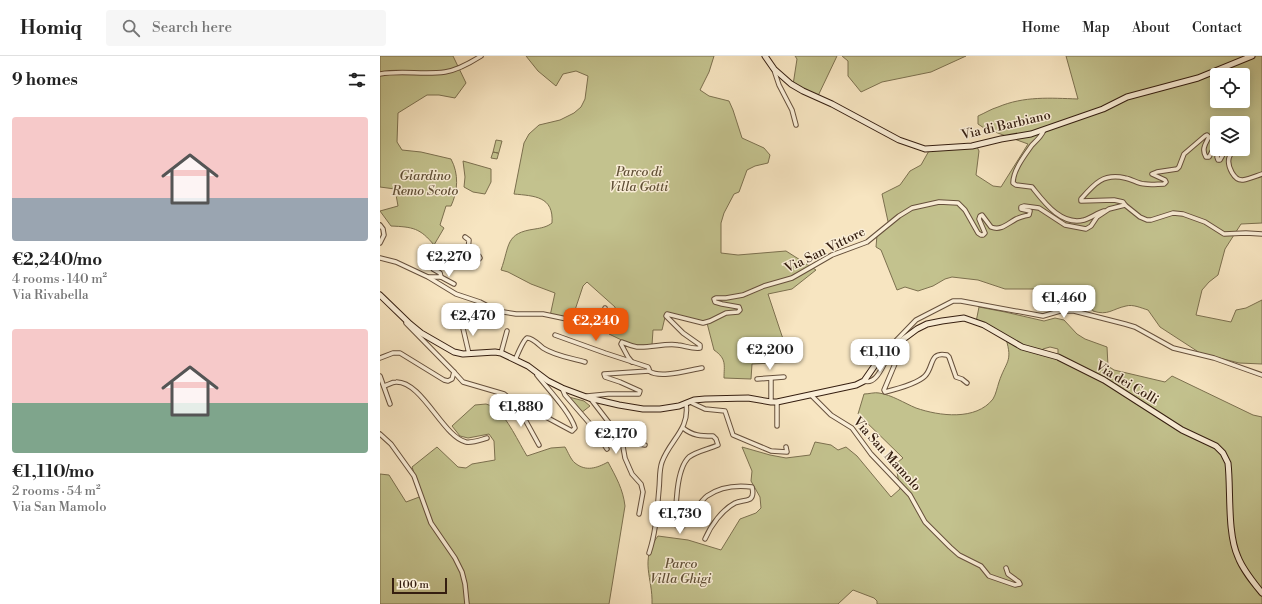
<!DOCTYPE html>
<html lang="en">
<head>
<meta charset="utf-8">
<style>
	:root { --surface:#fff; --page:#f6f6f6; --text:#222; --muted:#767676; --line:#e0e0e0; --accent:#ea580c }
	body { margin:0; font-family:"Libre Bodoni",serif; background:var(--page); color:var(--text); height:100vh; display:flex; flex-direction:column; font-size:15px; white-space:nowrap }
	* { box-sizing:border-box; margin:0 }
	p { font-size:13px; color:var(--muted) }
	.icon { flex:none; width:22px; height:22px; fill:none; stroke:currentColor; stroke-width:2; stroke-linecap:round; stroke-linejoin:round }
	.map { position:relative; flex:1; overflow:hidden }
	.details { display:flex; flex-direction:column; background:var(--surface); width:380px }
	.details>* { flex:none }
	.buttons { position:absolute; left:830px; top:12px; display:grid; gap:8px }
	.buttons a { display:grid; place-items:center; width:40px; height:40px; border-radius:4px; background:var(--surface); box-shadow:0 2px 10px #0003; font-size:20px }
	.scale { position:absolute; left:12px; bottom:10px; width:55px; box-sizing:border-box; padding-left:4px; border:2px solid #351e10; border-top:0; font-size:11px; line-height:14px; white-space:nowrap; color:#351e10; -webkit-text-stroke:3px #faeed7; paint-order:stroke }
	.price { position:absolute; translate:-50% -34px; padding:0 9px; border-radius:8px; background:#fff; color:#222; font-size:13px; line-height:26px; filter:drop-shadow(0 1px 2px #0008) }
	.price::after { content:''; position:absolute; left:50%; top:24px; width:12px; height:9px; margin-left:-6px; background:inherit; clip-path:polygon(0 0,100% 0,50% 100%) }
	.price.current { background:var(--accent); color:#fff }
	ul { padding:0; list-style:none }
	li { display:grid; align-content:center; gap:8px; height:212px; padding:0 12px }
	li span { display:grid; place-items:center; height:124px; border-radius:4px; color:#555 }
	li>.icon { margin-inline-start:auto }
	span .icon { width:72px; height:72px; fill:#fffc; stroke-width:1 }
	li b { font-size:17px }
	h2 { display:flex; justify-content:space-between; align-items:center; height:48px; padding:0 12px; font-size:17px }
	header { display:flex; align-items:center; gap:24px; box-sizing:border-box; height:56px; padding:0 20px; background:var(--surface); border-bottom:1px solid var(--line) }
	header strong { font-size:19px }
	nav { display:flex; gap:22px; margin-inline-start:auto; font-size:14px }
	.search { width:280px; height:36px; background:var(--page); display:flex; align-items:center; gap:10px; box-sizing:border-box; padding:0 14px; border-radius:4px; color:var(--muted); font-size:15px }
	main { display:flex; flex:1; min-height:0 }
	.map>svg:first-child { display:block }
</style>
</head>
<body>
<header>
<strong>Homiq</strong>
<div class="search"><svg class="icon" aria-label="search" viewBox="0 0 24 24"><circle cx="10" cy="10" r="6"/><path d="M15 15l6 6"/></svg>Search here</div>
<nav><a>Home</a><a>Map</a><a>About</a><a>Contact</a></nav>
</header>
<main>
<section class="details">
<h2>9 homes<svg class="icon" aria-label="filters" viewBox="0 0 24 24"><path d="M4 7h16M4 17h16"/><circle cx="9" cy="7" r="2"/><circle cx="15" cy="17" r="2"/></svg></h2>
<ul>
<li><span style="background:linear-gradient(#f6c9c9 65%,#9aa5b1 0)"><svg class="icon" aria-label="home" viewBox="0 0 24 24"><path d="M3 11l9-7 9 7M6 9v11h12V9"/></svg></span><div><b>€2,240/mo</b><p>4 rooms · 140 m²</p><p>Via Rivabella</p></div></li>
<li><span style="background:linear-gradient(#f6c9c9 60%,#7fa58c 0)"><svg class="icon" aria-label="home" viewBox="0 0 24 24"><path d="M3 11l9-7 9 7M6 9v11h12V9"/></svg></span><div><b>€1,110/mo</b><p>2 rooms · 54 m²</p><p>Via San Mamolo</p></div></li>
</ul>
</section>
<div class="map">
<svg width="882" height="548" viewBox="0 0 882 548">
	<rect width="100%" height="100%" fill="#f7e5c1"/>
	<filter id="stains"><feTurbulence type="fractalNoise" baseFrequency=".005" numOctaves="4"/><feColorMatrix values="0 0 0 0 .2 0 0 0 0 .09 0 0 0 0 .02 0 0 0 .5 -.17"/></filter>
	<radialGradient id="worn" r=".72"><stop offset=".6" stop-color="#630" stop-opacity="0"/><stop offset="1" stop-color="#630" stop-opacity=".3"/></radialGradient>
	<!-- green -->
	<g fill="#c3c28e" stroke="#7c704f" fill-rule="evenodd">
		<path d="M0 0H73L86 27 75 42 59 39H47L18 57 17 86 22 94 41 96 71 103C79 118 78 135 71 150H66L60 169 64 172 54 189C40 172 33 171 11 170L0 155 18 150 15 133 0 131Z"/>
		<path d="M146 0H334L329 16 320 34 329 40 349 45 353 54 362 82 384 92 390 99 388 107 375 110 367 114 359 136 354 138 344 157 341 167V197L358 199 406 195 436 214 412 233 388 238 402 280 415 306 372 308 371 323 344 322C344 309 347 303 334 294L327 267 286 257 282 274H273L272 289H252L229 278 236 259 235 251 207 226 203 230 191 266 170 260 175 237 151 228 128 216 121 214C130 189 125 177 155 173 161 172 167 171 172 167 174 140 154 140 134 138L144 87 149 78 159 69 180 64 194 57 201 51 205 43 208 20 196 15 183 18 176 30 158 15Z"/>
		<path d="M415 0H457L437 42 413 29 417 3Z"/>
		<path d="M462 0H586L551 16 502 26 481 36 468 20V5Z"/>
		<path d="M686 0H882V167L861 168 845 193 838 219 829 226 822 234 816 259 851 266 856 254 866 252 882 244V308L859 307 820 297 780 271 768 254C761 252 753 248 746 250 732 253 728 260 713 255L704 238 692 233 676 238 654 233H625L598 224 572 221 565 223 553 230 538 235 525 231 517 234 501 194 496 191 497 179 509 170 502 138 520 129 530 115 541 109 550 93 596 89 599 95 596 119 613 130 621 131 648 88 604 72 598 68V60C605 57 611 53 618 51 644 40 670 42 698 43ZM837 19H863V45H837ZM837 67H863V93H837Z"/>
		<path d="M116 84 122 85 117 103 111 102 113 96 118 97 113 96Z"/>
		<path d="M83 105 111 113V126L105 138 93 136 84 131 85 121Z"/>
		<path d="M599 251 625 256 664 265 675 262 684 264 697 278 705 283 727 291 728 310 734 314 785 326 792 320 873 359 882 361V548H497V545L494 542 473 534 458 548H272C273 522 259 504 278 480L308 484 341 494 360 463 376 457 381 452 380 441 371 425 372 415 362 391 390 399 406 402 430 399 435 386 451 389 458 394 466 391 477 400 511 441 520 433 517 416 518 406 523 402 478 358 484 338C489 338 495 336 499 337 512 339 524 347 536 352 559 360 596 365 613 343 616 338 617 332 619 326 626 305 633 306 626 283L596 266ZM670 291 678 293V300L663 295V293Z"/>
		<path d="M189 341 204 345 210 350 201 357 187 342Z"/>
		<path d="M106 348C109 349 112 350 115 352 127 361 139 387 147 400L171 392 185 391C188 396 191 404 195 407 206 416 217 412 228 406 236 421 243 433 245 450L229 548H0V418L9 419 26 446 42 440 32 411 57 391 78 411 86 412 92 408 115 404 114 385 109 378 88 382 80 380 72 370 95 349Z"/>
	</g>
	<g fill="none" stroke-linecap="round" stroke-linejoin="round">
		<!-- street casing -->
		<g stroke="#66503c" stroke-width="5.5">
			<g id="street">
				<path d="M394 14 399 29 412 54 416 69"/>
				<path d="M0 18C21 14 43 19 65 16 78 14 90 7 101 0"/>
				<path d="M664 74C661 81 657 84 652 89 645 99 633 114 633 127L636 129 652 131C664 146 681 170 704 164 711 162 717 157 724 155"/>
				<path d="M837 86 829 101H826C821 93 826 87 829 81L827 79 825 80 804 98 799 111 797 113 777 116 772 118 785 124 786 126 784 128C778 128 771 129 765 128 758 128 752 123 745 122 723 117 714 128 701 143V145L734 144 743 146 745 149 760 161 767 164H771L793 157 803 158 825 166 844 178 866 177 882 178"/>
				<path d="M840 93 837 101 838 104H840L846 93"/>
				<path d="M853 93C852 96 850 99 849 102 847 110 854 125 863 124 869 123 876 120 882 118"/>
				<path d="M0 169 3 173 4 179 0 187"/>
				<path d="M0 202 16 206 48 221 76 238 100 246 117 255 136 258H163L220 270 222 269 225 252"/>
				<path d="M49 221H61L60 217 53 213 51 207C52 201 55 197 61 196L98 204 100 202 99 200 90 199 88 194 89 184 85 181"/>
				<path d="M61 221 74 228"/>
				<path d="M82 268 89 298"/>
				<path d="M175 279 225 297 268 311 269 313V315L224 318 225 321 240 326 260 335 259 338H228L207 340"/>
				<path d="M508 293 536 264 573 245H581L663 260 680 255H694L745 268 755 271 793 292 834 302 882 319"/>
				<path d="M121 297 127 275"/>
				<path d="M0 302 13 297H20L64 324 68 325 72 323 74 316 26 267"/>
				<path d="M135 304C137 300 143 284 147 282 152 281 159 289 163 292 175 300 192 302 205 306"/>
				<path d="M252 306 248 301 241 288 242 286C247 288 251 290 257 291 271 292 285 287 298 289 306 290 312 293 320 292V289L303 277 286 260 287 258 323 267 330 265 346 257 358 256 360 254 359 251 342 248 335 246 334 243 336 242H346L363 239 384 230 412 222 452 199 487 186 519 160 532 152 559 146 578 147 585 154 598 177 601 179H603L605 177 599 163 600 160 602 159 611 171C621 175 627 168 636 163 640 161 644 160 649 159L650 155 641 153V151L644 150 659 152 685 169 706 173 711 170 717 161 729 153 745 149"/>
				<path d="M269 315C280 323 309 314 322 312"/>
				<path d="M74 316 83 326 124 338 137 348 166 361 192 375 195 372C190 356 168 333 157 319"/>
				<path d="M0 320 10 348"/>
				<path d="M377 323 404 321"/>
				<path d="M391 323V346"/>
				<path d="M484 325C496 329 502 311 507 303L510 300H515L517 303 504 334 505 336C517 333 537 328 545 320 554 311 549 295 567 299L569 301 576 321 582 323 587 327"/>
				<path d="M4 330C8 329 12 326 16 326 42 325 63 381 86 386 93 387 100 384 107 382"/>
				<path d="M182 332 185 339 211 369 227 393"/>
				<path d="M431 339 451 359 472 372 491 398 530 439 545 466 570 491 579 499 601 510 609 520 635 529 640 528 639 526 628 518 626 512"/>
				<path d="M210 342 240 381 242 385 245 402 252 418 261 428 263 436 259 458"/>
				<path d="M310 346 325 353 345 355 353 379 391 395 407 396 406 391"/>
				<path d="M397 346V370"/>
				<path d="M137 349 159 389"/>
				<path d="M303 372C313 380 321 380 333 380L336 383 338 389C329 393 317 395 309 401 296 413 295 453 297 470L302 471C307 465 322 443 327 440 340 431 356 429 372 431 373 435 374 440 370 443 366 445 360 445 355 447 342 454 331 469 325 483"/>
				<path d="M0 378 11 388 34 420 51 467 75 502 82 516 85 528 87 548"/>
				<path d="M242 385 265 389"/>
				<path d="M269 497C276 476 277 455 279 433 280 424 279 414 282 406 290 384 310 373 306 348"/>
			</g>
		</g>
		<!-- secondary casing -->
		<g stroke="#351e10" stroke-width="7">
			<g id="secondary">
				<path d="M385 0 394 13 411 28 423 35 452 48 519 84 545 93 592 90 621 83 651 78 723 53 747 41 818 22 872 0"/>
				<path d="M0 239 30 268 41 277 74 296 83 298 115 296 121 297 148 310 168 325 182 332 209 342 239 349 263 353H280L299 350 314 344 325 343 368 342 391 346H397L476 329 484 325 502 299 537 273 547 268 562 265 584 262 604 269 642 291 678 301 724 324 802 374 836 390 843 397 848 407C851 434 847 477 858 501 863 514 873 526 882 537"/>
			</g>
		</g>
		<!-- street -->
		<use href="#street" stroke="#faeed7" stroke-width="3.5"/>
		<!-- secondary -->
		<use href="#secondary" stroke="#faeed7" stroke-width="5"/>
	</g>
	<g text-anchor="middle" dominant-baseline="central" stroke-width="3" stroke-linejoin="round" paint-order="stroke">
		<!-- street labels -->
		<g font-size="13" fill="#351e10" stroke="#faeed7">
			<text transform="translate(626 69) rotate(-13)">Via di Barbiano</text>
			<text transform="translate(445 194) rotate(-26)">Via San Vittore</text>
			<text transform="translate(747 327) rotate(31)">Via dei Colli</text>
			<text transform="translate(507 398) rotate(48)">Via San Mamolo</text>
		</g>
		<!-- park labels -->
		<g font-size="13" font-style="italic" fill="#604f36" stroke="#faeed7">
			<text x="259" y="116">Parco di<tspan x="259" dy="15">Villa Gotti</tspan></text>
			<text x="45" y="120">Giardino<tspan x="45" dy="15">Remo Scoto</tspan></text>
			<text x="301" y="508">Parco<tspan x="301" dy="15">Villa Ghigi</tspan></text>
		</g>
	</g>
	<rect width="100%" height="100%" filter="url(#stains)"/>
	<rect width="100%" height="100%" fill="url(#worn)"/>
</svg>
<div class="buttons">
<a><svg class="icon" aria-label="locate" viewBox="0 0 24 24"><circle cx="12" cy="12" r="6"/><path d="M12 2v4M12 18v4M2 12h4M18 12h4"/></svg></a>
<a><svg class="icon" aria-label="layers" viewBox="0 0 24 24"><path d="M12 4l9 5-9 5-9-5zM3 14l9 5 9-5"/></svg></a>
</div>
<div class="scale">100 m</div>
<b class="price" style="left:69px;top:222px">€2,270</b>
<b class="price" style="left:684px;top:263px">€1,460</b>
<b class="price" style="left:93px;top:281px">€2,470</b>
<b class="price current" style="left:216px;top:286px">€2,240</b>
<b class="price" style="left:390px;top:315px">€2,200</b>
<b class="price" style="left:500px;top:317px">€1,110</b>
<b class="price" style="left:141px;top:372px">€1,880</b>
<b class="price" style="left:236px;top:399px">€2,170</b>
<b class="price" style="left:300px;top:479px">€1,730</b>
</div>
</main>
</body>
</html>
